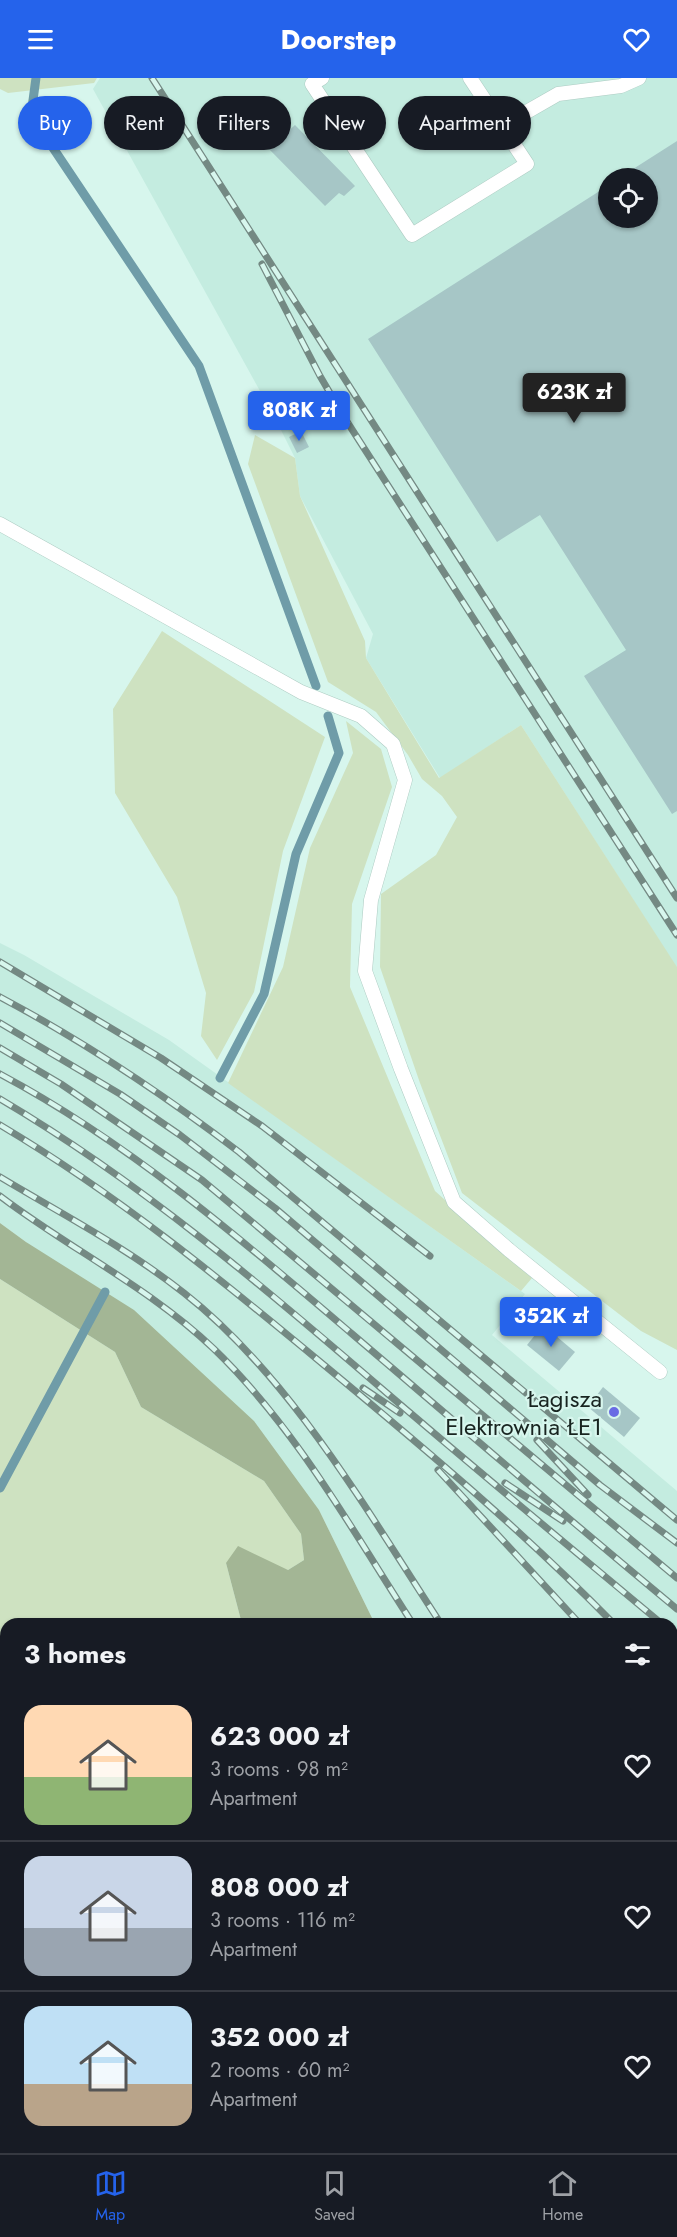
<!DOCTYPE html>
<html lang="en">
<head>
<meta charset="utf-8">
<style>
	:root { --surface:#171b24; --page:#20242c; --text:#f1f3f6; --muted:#9ea1a6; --line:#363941; --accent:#2563eb }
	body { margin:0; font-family:Jost,sans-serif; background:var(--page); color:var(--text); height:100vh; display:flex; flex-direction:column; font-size:22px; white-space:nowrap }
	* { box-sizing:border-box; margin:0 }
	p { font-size:20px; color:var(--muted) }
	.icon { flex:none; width:33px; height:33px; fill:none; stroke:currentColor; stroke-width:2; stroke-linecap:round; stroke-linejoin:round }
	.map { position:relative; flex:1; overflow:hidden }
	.panel { position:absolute; left:0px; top:1540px; width:678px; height:536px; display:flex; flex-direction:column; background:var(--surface); border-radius:18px 18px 0 0; box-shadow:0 2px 4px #0004 }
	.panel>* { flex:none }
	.hud { position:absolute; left:18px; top:18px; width:642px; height:54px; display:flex; gap:12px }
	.fabs { position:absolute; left:598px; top:90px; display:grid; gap:12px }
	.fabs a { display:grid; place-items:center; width:60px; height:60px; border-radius:50%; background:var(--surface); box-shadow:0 2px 4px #0004; font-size:30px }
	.price { position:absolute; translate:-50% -51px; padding:0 14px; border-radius:6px; background:var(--accent); color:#fff; font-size:20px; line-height:39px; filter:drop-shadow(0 2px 3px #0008) }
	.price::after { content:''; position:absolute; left:50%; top:36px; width:18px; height:14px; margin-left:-9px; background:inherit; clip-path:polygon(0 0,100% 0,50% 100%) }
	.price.selected { background:#222; color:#fff }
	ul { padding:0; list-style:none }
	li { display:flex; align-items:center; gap:18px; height:150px; padding:0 24px }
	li+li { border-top:2px solid var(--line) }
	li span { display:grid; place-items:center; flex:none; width:168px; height:120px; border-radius:18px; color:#555 }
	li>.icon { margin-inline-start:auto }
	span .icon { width:72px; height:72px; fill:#fffc; stroke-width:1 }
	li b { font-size:26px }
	h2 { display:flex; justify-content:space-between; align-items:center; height:72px; padding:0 24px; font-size:26px }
	.tag { padding:0 21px; border-radius:27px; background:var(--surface); box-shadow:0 2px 4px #0004; font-size:21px; line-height:54px }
	.tag.selected { background:var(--accent); color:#fff }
	header { display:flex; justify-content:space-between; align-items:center; height:78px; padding:0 24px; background:var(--accent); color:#fff; font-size:27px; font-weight:700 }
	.dock { display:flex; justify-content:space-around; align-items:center; height:84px; border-top:2px solid var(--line); background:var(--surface); font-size:16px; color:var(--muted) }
	.dock a { display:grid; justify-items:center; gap:3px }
	.dock .selected { color:var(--accent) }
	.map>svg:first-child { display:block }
</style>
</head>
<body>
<header><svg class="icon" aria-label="menu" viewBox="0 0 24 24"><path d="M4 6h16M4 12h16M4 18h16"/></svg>Doorstep<svg class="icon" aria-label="heart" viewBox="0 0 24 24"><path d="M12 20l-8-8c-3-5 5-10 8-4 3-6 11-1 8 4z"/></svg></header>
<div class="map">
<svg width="677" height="2075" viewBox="0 0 677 2075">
	<rect width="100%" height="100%" fill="#d7f6ed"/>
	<!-- built -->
	<g fill="#c4ece0" fill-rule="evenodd">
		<path d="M100 0H677V890L521 647 440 700 366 580 373 556 300 418 295 380 276 342 93 11ZM609 100H648V140H609Z"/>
		<path d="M0 865 24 877 169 962 525 1216 492 1257 677 1413V2075H0V1827L6 1823V2070H672V1546H375L319 1432 26 1164 0 1145Z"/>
	</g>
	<!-- green -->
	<g fill="#cee2c1">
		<path d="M0 0H97L94 5 8 15 0 11Z"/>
		<path d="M255 357 295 380 300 418 365 563 366 580 439 700 521 647 677 889V1272L641 1253 462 1115 420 1005 380 889 381 816 436 777 457 739 442 718 422 701 408 677 376 634 328 604 248 386Z"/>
		<path d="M162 553 325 659 283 773 254 914 217 982 201 958 206 915 177 819 115 715 113 631Z"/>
		<path d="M346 643 381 671 392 709 352 826 350 909 435 1113 532 1200 521 1213 228 1005 283 889 310 770 353 675Z"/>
		<path d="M0 1201 115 1274 141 1329 264 1403 301 1456 304 1482 288 1492 226 1485 242 1546H6V1747L0 1750Z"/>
	</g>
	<!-- forest -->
	<g fill="#a3b695">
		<path d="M0 1145 26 1164 134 1232 254 1343 319 1432 375 1546H242L226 1485 238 1468 288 1492 304 1482 301 1456 264 1403 141 1329 115 1274 0 1201Z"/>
		<path d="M6 1747V1823L0 1827V1750Z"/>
	</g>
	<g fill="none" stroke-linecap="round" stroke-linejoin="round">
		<!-- stream -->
		<g stroke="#6f9ca8" stroke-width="9">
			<path d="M36 0 31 37 199 288 316 608"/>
			<path d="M220 1000 264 916 296 776 339 675 328 638"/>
			<path d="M0 1410 105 1214"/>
		</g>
	</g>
	<!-- building -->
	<g fill="#a6c6c6">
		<path d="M295 47 355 108 344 118 339 115 325 128 269 71Z"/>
		<path d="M677 63V733L672 736 584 598 626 572 540 437 497 464 368 261 609 107V140H648V100H619Z"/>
		<path d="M301 353 309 369 297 375 289 359Z"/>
		<path d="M543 1247 575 1274 559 1293 527 1267Z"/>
		<path d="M603 1309 640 1340 624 1359 588 1329Z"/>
	</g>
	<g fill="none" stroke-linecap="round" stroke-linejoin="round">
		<!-- lane casing -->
		<g stroke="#aeccc3" stroke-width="15">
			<g id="lane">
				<path d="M322 0 312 6 412 157 527 86 470 0"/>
				<path d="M502 48 558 16 621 8 639 0"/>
				<path d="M0 446 301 614 361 638 393 666 405 702 371 822 365 893 401 991 454 1124 509 1172 660 1294"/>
				<path d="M672 1852 677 1859"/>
				<path d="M0 1922 6 1918"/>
				<path d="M672 2021 677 2013"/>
				<path d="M176 2070 179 2075"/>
				<path d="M110 2075 119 2070"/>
				<path d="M640 2075 641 2070"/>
			</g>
		</g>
		<!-- lane -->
		<use href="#lane" stroke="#fff" stroke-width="14"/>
		<!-- rail casing -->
		<g stroke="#748983" stroke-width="7">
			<g id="rail">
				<path d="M152 0 677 820"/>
				<path d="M262 186 320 298 344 339 677 857"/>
				<path d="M0 884 161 980 262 1048 430 1178"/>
				<path d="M0 919C85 964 163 1016 239 1074L677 1442"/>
				<path d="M0 945 120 1016 180 1057 275 1130 600 1407 677 1465"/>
				<path d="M0 970 61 1006 202 1102 677 1500"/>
				<path d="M0 996C128 1064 241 1161 351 1255 459 1347 567 1440 677 1531"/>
				<path d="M0 1021C141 1104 265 1210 388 1316 479 1394 571 1470 662 1546"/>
				<path d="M0 1047C118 1117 219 1200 324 1287 424 1370 523 1453 614 1546"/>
				<path d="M0 1099C62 1136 127 1170 184 1215 291 1299 367 1433 441 1546"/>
				<path d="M0 1118C70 1171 150 1210 214 1271 296 1350 352 1452 413 1546"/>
				<path d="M363 1310 400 1335"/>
				<path d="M537 1362 588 1417"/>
				<path d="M438 1392 580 1546"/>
				<path d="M505 1405 563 1443"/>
				<path d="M672 1555 677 1559"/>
				<path d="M672 1570 677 1576"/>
				<path d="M672 1616 677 1623"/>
				<path d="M672 1672 677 1680"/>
				<path d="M672 1902 677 1910"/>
				<path d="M672 1952 677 1959"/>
				<path d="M482 2070 483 2075"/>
				<path d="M511 2070 513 2075"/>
			</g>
		</g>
		<!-- rail -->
		<use href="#rail" stroke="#d7f6ed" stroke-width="4.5" stroke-dasharray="14" stroke-linecap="butt"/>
	</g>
	<!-- markers -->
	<circle fill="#696be4" stroke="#d7f6ed" stroke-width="2" cx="614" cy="1334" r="6"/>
	<g text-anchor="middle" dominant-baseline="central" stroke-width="4.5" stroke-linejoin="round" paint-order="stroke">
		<!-- poi labels -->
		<g font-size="24" fill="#182420" stroke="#d7f6ed" text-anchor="end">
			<text x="602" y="1320">Łagisza<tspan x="602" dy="28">Elektrownia ŁE1</tspan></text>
		</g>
	</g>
</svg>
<div class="fabs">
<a><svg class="icon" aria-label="locate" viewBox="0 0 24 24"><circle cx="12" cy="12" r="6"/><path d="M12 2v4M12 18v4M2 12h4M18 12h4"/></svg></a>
</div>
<b class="price selected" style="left:574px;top:346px">623K zł</b>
<b class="price" style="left:299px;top:364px">808K zł</b>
<b class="price" style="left:551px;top:1270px">352K zł</b>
<div class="hud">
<a class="tag selected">Buy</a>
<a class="tag">Rent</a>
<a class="tag">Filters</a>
<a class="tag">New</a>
<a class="tag">Apartment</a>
</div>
<section class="panel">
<h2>3 homes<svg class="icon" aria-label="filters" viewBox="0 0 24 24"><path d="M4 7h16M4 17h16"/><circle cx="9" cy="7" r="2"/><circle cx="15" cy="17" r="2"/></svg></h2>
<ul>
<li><span style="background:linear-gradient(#ffd9b3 60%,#8fb573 0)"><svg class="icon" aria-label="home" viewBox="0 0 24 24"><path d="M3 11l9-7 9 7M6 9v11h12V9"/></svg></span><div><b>623 000 zł</b><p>3 rooms · 98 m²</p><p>Apartment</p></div><svg class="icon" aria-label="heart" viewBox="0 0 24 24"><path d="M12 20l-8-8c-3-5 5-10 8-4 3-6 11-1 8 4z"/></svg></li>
<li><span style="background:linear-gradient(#c9d6e8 60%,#9aa5b1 0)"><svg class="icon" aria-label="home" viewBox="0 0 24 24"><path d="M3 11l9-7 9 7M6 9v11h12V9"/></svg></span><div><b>808 000 zł</b><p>3 rooms · 116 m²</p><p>Apartment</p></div><svg class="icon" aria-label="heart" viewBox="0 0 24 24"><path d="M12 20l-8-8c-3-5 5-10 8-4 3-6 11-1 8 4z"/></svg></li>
<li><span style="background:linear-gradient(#bfe0f5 65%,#b9a48a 0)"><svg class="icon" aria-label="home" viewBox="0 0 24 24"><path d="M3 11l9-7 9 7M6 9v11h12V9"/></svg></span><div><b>352 000 zł</b><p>2 rooms · 60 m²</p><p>Apartment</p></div><svg class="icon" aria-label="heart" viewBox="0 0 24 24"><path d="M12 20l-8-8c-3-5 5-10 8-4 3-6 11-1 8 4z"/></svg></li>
</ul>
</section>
</div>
<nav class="dock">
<a class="selected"><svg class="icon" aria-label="map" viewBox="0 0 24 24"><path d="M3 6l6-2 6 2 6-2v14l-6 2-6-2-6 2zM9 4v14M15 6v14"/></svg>Map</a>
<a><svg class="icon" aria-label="saved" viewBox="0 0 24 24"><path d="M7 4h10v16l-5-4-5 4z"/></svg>Saved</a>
<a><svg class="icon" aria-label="home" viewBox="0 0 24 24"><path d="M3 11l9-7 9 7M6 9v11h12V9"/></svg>Home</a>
</nav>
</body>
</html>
